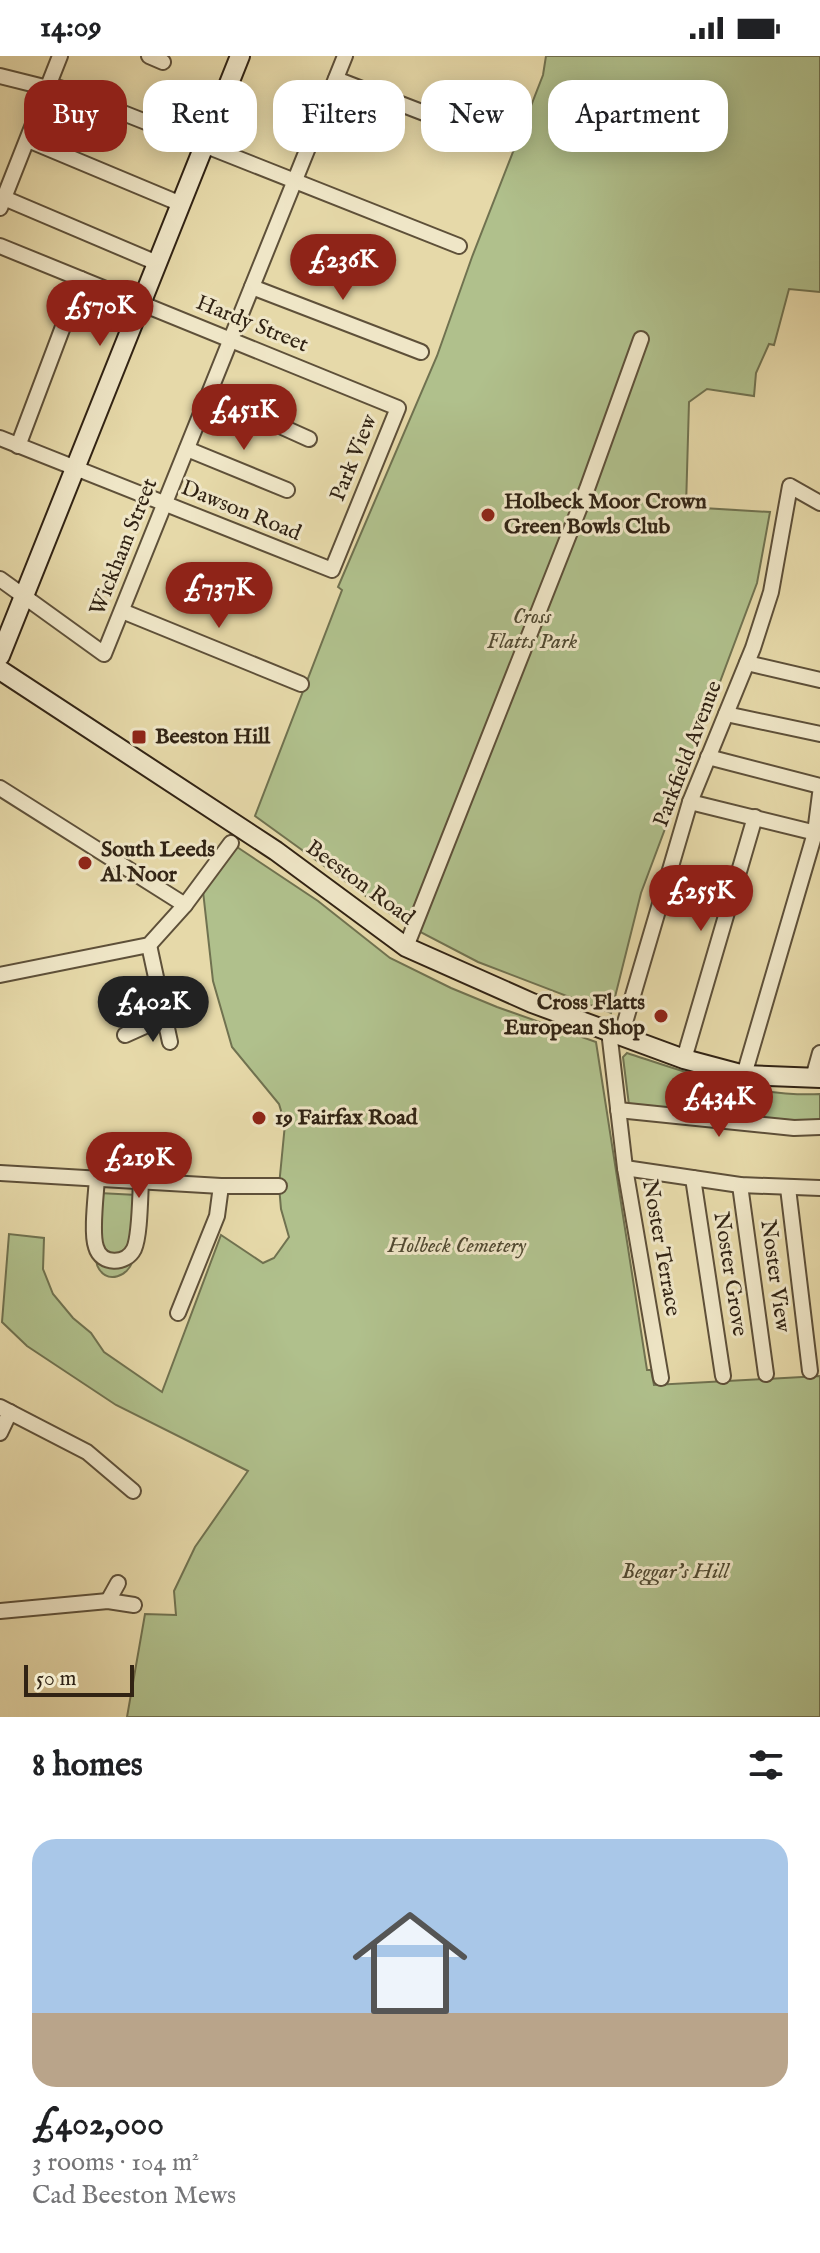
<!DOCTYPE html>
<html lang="en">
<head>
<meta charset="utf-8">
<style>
	:root { --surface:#fff; --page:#f6f6f6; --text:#202124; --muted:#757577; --accent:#8f2418 }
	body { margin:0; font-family:"IM FELL English",serif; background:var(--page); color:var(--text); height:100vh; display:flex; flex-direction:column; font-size:30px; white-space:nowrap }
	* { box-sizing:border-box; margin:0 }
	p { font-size:26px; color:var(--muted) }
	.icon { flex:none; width:44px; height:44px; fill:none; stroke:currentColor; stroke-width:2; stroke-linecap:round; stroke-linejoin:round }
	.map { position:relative; height:1661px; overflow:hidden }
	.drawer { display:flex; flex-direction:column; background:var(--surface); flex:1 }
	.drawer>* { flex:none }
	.guide { position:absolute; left:24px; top:24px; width:772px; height:72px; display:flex; gap:16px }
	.scale { position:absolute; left:24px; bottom:20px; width:110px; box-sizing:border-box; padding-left:8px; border:4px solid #312314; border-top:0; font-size:22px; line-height:28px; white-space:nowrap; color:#312314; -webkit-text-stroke:6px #efe6c7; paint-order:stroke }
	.price { position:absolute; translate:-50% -68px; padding:0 18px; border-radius:28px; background:var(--accent); color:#fff; font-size:26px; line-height:52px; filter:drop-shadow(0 2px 4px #0008) }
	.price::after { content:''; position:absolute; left:50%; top:48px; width:24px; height:18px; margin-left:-12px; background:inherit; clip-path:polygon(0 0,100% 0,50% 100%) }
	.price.on { background:#222; color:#fff }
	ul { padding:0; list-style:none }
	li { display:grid; align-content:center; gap:16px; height:424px; padding:0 32px }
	li span { display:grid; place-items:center; height:248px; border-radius:24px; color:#555 }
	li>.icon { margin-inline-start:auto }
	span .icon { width:144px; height:144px; fill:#fffc; stroke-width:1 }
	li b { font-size:34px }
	h2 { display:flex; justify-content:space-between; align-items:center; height:96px; padding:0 32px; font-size:34px }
	.pill { padding:0 28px; border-radius:24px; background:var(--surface); box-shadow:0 4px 20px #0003; font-size:28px; line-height:72px }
	.pill.on { background:var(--accent); color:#fff }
	.status { display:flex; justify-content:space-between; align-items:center; height:56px; padding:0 40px; background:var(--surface); direction:ltr }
	.status svg { height:22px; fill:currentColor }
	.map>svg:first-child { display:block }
</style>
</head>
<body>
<div class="status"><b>14:09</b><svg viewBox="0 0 49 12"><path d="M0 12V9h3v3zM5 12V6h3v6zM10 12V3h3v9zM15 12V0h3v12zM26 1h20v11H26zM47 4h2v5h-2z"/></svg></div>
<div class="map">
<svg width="820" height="1661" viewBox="0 0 820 1661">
	<rect width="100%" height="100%" fill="#e6d9a9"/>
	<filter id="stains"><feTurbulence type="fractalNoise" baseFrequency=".0025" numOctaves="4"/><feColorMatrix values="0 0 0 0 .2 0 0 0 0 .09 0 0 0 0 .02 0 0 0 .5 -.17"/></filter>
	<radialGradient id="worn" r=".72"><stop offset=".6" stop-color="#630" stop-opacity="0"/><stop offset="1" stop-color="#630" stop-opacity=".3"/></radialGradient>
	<!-- green -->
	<g fill="#b0c08c" stroke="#707250" stroke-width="2">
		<path d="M546 0H820V236L789 233 774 289 769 288 756 317 754 340 707 333 689 346 686 451 770 456 757 527 641 837 611 957 478 906 403 867 255 760 342 534 338 531 437 300 472 201 543 19Z"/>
		<path d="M231 787 318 845 390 902 451 932 497 951 596 986 647 1314H651L654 1329 820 1320V1661H127L145 1558 176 1559 174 1535 195 1491 248 1415 116 1349 27 1290 2 1266 9 1178 44 1182 43 1213 53 1238 73 1262 91 1277 104 1296 162 1336 221 1179 263 1207 274 1202 289 1181 281 1153 279 1130 285 1068 279 1048 232 991 213 925 202 826Z"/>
		<path d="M627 997C691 1018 752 1041 820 1038V1068L629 1049 623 1001Z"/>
		<path d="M99 1137 137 1139 133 1205C127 1220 109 1228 99 1213 90 1200 98 1153 99 1137Z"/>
	</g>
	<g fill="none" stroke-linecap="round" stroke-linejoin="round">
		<!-- street casing -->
		<g stroke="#5e5039" stroke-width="18">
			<g id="street">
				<path d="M149 0 163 6"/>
				<path d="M0 20 48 32H60L459 190"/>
				<path d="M336 23 489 82"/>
				<path d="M28 84 181 148"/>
				<path d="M4 142 157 207"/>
				<path d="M0 152 60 0"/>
				<path d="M0 190 398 352 332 514 0 382"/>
				<path d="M252 231 421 296"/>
				<path d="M209 338 309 383"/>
				<path d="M18 390 81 223"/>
				<path d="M187 393 287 434"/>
				<path d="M0 523 104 598 345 0"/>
				<path d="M122 555 301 628"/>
				<path d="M747 607 820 624"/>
				<path d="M726 658 820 678"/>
				<path d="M708 701 820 730"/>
				<path d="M0 732 185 849"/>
				<path d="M690 746 820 778"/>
				<path d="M149 889 170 986"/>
				<path d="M406 891 587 433 641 283"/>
				<path d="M0 919 149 889 185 849 231 787"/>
				<path d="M609 975 625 1112 661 1322"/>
				<path d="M125 979 165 961"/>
				<path d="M621 980 690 746 753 592 771 536 790 430 820 447"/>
				<path d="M684 1003 755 761"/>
				<path d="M744 1019 815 777 820 738"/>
				<path d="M813 1022 820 997"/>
				<path d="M618 1054 794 1072 820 1071"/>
				<path d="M625 1112 740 1129 820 1132"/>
				<path d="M0 1117 221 1130H279"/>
				<path d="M97 1122C96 1139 91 1177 96 1191 101 1209 126 1209 134 1193 140 1180 140 1141 141 1125"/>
				<path d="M693 1122 723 1320"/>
				<path d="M740 1129 766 1318"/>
				<path d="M788 1132 810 1315"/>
				<path d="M178 1257 217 1160 221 1130"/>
				<path d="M0 1351 87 1396 133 1435"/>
				<path d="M0 1377 10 1356"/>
				<path d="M108 1545 118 1527"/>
				<path d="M0 1555 108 1545 134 1549"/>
			</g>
		</g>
		<!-- secondary casing -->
		<g stroke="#312314" stroke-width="22">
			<g id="secondary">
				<path d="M0 600 240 0"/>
				<path d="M0 614 276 795 406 891 532 947 684 1003 744 1019 820 1022"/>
			</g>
		</g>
		<!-- street -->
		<use href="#street" stroke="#efe6c7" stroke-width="14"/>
		<!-- secondary -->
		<use href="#secondary" stroke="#efe6c7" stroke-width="18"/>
	</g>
	<!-- markers -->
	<g fill="#8f2418" stroke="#efe6c7" stroke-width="3">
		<circle cx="488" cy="459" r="8"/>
		<rect x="131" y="673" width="16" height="16" rx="4"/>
		<circle cx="85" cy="807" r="8"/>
		<circle cx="661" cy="960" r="8"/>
		<circle cx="259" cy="1062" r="8"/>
	</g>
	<g text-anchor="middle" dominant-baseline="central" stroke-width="6" stroke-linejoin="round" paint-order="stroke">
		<!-- street labels -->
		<g font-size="22" fill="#312314" stroke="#efe6c7">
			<text transform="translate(252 268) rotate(22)">Hardy Street</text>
			<text transform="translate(354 402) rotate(-68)">Park View</text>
			<text transform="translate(241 455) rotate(22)">Dawson Road</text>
			<text transform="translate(124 491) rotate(-68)">Wickham Street</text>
			<text transform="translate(688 698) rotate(-69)">Parkfield Avenue</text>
			<text transform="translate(360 827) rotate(36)">Beeston Road</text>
			<text transform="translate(661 1192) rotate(80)">Noster Terrace</text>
			<text transform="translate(730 1218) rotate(81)">Noster Grove</text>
			<text transform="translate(775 1220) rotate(82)">Noster View</text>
		</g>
		<!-- poi labels -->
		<g font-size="22" font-weight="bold" fill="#312314" stroke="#efe6c7" text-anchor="start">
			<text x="504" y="446">Holbeck Moor Crown<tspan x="504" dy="25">Green Bowls Club</tspan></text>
			<text x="155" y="681">Beeston Hill</text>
			<text x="101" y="794">South Leeds<tspan x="101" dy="25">Al Noor</tspan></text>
			<text x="645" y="947" text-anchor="end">Cross Flatts<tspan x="645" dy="25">European Shop</tspan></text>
			<text x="275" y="1062">19 Fairfax Road</text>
		</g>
		<!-- park labels -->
		<g font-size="22" font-style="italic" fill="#514a32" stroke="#efe6c7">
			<text x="532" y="561">Cross<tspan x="532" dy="25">Flatts Park</tspan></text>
			<text x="457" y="1190">Holbeck Cemetery</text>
			<text x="675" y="1516">Beggar's Hill</text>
		</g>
	</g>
	<rect width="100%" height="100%" filter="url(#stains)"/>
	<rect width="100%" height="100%" fill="url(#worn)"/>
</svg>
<div class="scale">50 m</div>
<b class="price" style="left:343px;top:246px">£236K</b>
<b class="price" style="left:100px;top:292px">£570K</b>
<b class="price" style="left:244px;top:396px">£451K</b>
<b class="price" style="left:219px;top:574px">£737K</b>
<b class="price" style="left:701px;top:877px">£255K</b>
<b class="price on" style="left:153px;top:988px">£402K</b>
<b class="price" style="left:719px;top:1083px">£434K</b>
<b class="price" style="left:139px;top:1144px">£219K</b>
<div class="guide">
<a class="pill on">Buy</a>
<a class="pill">Rent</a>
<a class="pill">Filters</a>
<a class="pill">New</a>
<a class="pill">Apartment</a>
</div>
</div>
<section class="drawer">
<h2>8 homes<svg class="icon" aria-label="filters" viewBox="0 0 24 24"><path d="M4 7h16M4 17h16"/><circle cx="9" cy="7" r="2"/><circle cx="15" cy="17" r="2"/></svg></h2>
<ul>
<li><span style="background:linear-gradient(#a9c7e8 70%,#b9a48a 0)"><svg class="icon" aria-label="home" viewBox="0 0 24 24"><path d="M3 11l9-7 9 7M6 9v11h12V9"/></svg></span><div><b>£402,000</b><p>3 rooms · 104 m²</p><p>Cad Beeston Mews</p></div></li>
</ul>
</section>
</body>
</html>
